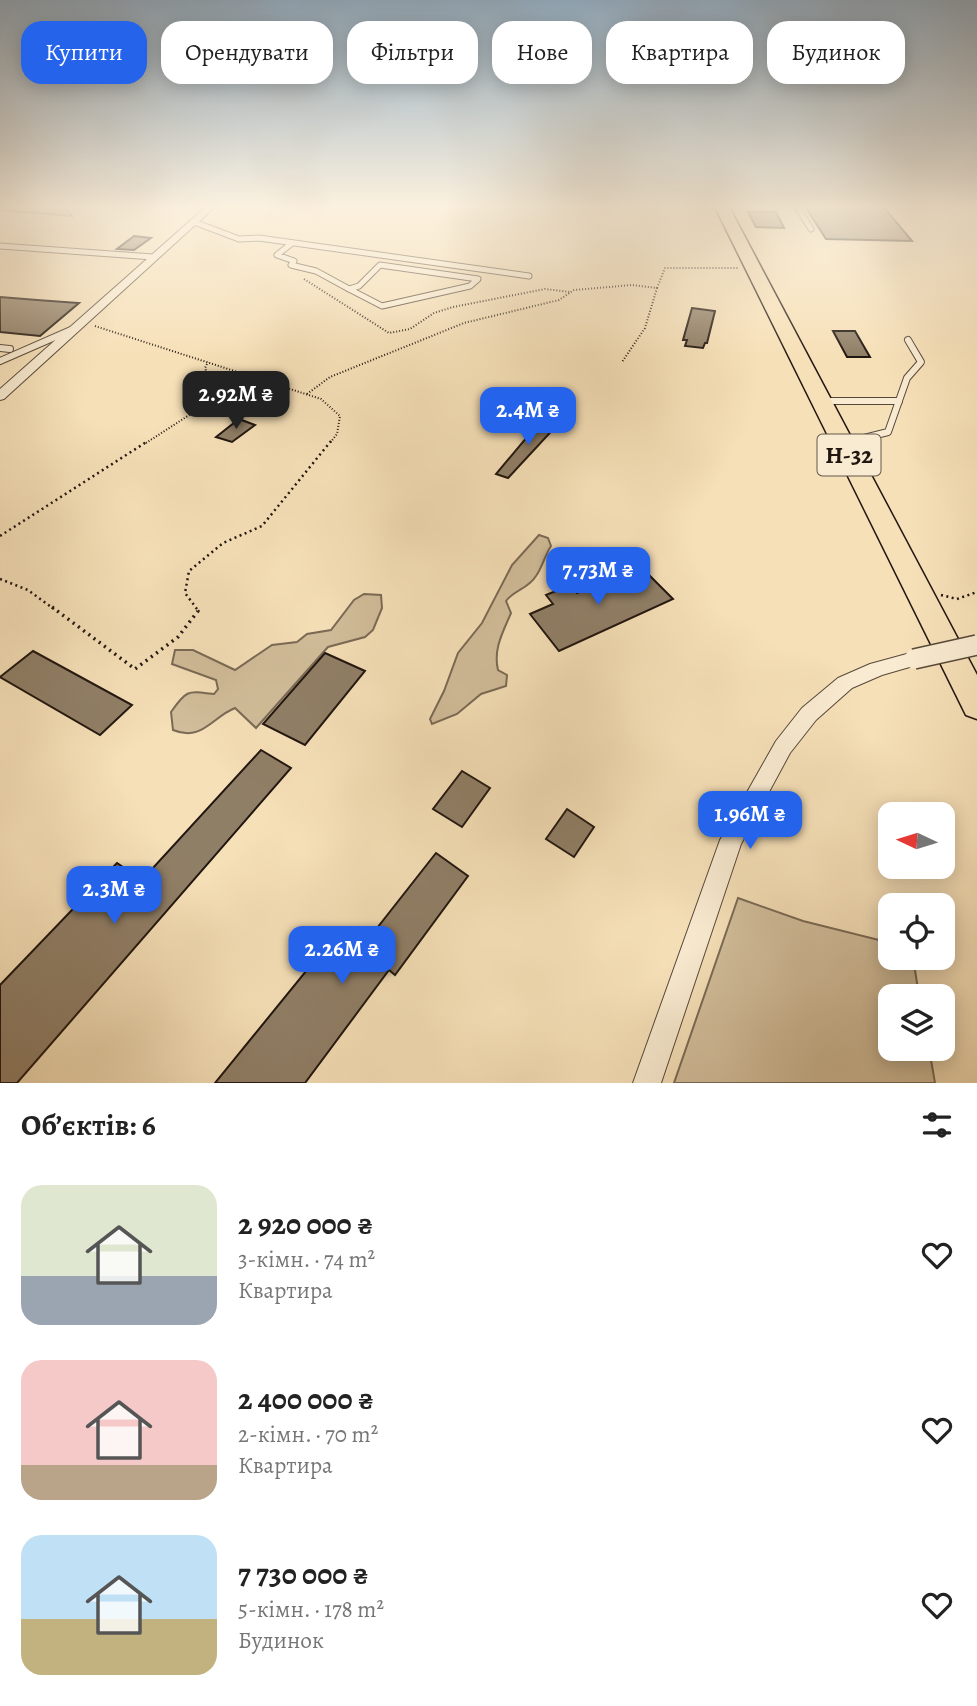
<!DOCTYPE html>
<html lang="uk">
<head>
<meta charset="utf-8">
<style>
	:root { --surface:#fff; --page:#f2f2f2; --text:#222; --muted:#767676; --accent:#2563eb }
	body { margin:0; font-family:Alegreya,serif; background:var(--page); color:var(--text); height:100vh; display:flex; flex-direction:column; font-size:26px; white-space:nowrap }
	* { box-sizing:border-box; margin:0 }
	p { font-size:23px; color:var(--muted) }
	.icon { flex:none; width:38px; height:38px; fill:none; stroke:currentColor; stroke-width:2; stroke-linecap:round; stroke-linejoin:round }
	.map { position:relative; height:1083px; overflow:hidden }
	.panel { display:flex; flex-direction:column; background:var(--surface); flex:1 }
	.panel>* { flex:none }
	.top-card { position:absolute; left:21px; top:21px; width:936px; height:63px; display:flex; gap:14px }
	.needle { width:46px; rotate:274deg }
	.buttons { position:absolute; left:878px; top:802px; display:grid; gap:14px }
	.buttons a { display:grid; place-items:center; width:77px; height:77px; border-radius:14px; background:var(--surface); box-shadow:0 4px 18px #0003; font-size:35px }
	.price { position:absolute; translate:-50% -60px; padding:0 16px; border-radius:14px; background:var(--accent); color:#fff; font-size:23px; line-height:46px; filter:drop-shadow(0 2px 4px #0008) }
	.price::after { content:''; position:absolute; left:50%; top:42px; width:21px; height:16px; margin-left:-10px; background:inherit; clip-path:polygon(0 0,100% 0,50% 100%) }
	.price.current { background:#222; color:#fff }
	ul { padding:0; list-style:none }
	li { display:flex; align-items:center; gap:21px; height:175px; padding:0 21px }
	li span { display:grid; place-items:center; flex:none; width:196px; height:140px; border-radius:21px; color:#555 }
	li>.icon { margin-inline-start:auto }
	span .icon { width:84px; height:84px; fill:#fffc; stroke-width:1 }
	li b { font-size:30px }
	h2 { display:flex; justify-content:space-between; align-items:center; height:84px; padding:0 21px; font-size:30px }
	.pill { padding:0 24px; border-radius:21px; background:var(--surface); box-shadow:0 4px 18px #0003; font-size:24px; line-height:63px }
	.pill.current { background:var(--accent); color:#fff }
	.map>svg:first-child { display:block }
</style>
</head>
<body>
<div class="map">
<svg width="977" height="1083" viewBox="0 0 977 1083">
	<rect width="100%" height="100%" fill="#f6e0b8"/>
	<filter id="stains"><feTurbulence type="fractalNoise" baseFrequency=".00286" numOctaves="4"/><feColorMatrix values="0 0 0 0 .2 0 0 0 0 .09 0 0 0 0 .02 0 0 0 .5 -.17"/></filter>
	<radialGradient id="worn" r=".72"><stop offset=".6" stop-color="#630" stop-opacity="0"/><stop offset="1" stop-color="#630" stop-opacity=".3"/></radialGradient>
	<!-- green -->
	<g fill="#d2be9b" stroke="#7a6a56" stroke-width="2">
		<path d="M0 205H63L72 216 0 210Z"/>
		<path d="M539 535 548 538 551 546C545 555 542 568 536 576 528 589 514 590 506 601L511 613C503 632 493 649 498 670L507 675 506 686 481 694 457 714 432 724 430 719 444 691 458 653 482 623 512 565Z"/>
		<path d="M364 594 381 595 382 608 373 630 365 637 328 647 256 728 235 708C212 717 202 742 173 730L171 712C187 689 188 691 214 694L218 689 216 680 172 664 175 650H193L235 670 272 645 297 642 307 634 331 630 354 600Z"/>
		<path d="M738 898 803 921 891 943V957H913L919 996H891V1048H929L935 1083H674Z"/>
	</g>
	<!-- building -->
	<g fill="#907f67" stroke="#211610" stroke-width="2">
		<path d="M804 205H882L912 241 826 239Z"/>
		<path d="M748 212H776L784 228 756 227Z"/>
		<path d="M134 236 151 238 134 250 117 249Z"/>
		<path d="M0 297 37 300 79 303 40 336 0 332Z"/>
		<path d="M692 308 715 311 707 343H705L703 348 685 346 687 340H683Z"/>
		<path d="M833 331H855L870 357H847Z"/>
		<path d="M543 418 559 423 508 478 496 474Z"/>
		<path d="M239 419 255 425 232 442 216 437Z"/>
		<path d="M640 566 673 599 559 651 530 614 553 604 546 595 571 585 577 593Z"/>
		<path d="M33 651 132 705 100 735 0 677Z"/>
		<path d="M325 653 365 671 305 745 263 724Z"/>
		<path d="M261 750 291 768 17 1083H0V985L117 863 142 880Z"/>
		<path d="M462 771 490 788 462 827 433 809Z"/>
		<path d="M567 809 594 827 574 857 546 839Z"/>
		<path d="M436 853 468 876 395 975 389 970 305 1083H215L333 938 355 956Z"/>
	</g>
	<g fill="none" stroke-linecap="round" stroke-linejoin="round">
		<!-- lane-far2 casing -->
		<g stroke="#56483a" stroke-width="7">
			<g id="lane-far2">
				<path d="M796 205 811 229"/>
				<path d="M194 222 239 239 259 238 529 276"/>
				<path d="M292 243 277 255 294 261 291 265 316 271 349 289"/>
				<path d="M0 246 153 257"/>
				<path d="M380 265 478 279 470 286 382 306 349 289 359 286Z"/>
			</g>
		</g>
		<!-- lane-far1 casing -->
		<g stroke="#56483a" stroke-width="8">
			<g id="lane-far1">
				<path d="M0 348 10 349"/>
				<path d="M0 361 71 330"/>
				<path d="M821 401H899"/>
				<path d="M844 443 888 432 907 378 921 362 908 340"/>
			</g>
		</g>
		<!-- lane casing -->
		<g stroke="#56483a" stroke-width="10">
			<path id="lane" d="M843 443 852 441"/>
		</g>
		<!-- street casing -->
		<g stroke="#56483a" stroke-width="2">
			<g id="street">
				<path d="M208 205H217L4 399 0 400V389Z"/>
				<path d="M914 652 920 654 923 659 920 664 882 675 852 688 816 720 790 753 741 844 661 1083H633L720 840 776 741 802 708 838 678 870 664Z"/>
			</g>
		</g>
		<!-- primary casing -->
		<g stroke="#211610" stroke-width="3">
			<path id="primary" d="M714 205H728L977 675V719L966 715Z"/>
		</g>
		<!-- path-far2 -->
		<g stroke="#211610" stroke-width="2" stroke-dasharray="1 2" stroke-linecap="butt">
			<path d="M304 279 389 333 410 329 434 313 453 307 545 289 570 292"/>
			<path d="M657 288 665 268H738"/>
			<path d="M95 326 321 399 340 416 337 434 330 443"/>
			<path d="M307 394 330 377 464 323 559 300 574 290 632 285 657 288 645 328 622 362"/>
			<path d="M146 443 220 395 211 384 205 368 208 362"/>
		</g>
		<!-- path-far1 -->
		<g stroke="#211610" stroke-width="2.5" stroke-dasharray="2 3.5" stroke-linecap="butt">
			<path d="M0 536 148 441"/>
			<path d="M0 579 28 590 54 609"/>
			<path d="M941 595 957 599 977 592"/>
			<path d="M197 609 185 593 189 571 223 543 262 526 331 441"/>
		</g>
		<!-- path -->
		<path stroke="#211610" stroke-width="3.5" stroke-dasharray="2 4.5" stroke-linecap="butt" d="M52 607 135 669 178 637 198 611 195 607"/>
		<!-- lane-far2 -->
		<use href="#lane-far2" stroke="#f9ebd1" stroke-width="5"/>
		<!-- lane-far1 -->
		<use href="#lane-far1" stroke="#f9ebd1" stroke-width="6"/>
		<!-- lane -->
		<use href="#lane" stroke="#f9ebd1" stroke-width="8"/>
		<!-- street -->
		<use href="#street" fill="#f9ebd1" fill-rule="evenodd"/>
		<!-- primary -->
		<use href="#primary" fill="#f6e0b8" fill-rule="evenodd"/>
		<!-- street-bridge casing -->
		<g stroke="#56483a" stroke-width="22" stroke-linecap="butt">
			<path id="street-bridge" d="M914 659 977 645"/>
		</g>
		<!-- street-bridge -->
		<use href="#street-bridge" stroke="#f9ebd1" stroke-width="19"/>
	</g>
	<!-- sky -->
	<linearGradient id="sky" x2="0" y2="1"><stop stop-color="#91aabe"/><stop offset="0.58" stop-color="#fbf1df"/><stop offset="1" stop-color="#fbf1df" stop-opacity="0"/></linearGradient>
	<rect width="977" height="356" fill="url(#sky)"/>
	<g text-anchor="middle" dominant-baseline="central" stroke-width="7" stroke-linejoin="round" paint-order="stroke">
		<!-- shield labels -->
		<rect fill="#f9ebd1" stroke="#62564a" stroke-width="2" x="817.5" y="434.5" width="63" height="41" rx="5"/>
		<g font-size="24" font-weight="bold" fill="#211610">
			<text x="849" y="455">Н-32</text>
		</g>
	</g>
	<rect width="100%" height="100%" filter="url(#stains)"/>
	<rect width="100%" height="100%" fill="url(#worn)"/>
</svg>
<div class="buttons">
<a><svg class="needle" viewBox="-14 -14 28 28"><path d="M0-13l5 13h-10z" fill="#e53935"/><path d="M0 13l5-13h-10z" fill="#767676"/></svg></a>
<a><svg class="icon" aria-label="locate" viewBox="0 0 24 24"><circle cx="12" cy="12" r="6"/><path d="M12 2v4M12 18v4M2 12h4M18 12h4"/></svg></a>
<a><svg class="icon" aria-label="layers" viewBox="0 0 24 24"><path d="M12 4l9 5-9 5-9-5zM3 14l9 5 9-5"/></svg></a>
</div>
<b class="price current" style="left:236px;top:431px">2.92M ₴</b>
<b class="price" style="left:528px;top:447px">2.4M ₴</b>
<b class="price" style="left:598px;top:607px">7.73M ₴</b>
<b class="price" style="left:750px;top:851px">1.96M ₴</b>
<b class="price" style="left:114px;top:926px">2.3M ₴</b>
<b class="price" style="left:342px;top:986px">2.26M ₴</b>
<div class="top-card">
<a class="pill current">Купити</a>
<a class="pill">Орендувати</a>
<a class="pill">Фільтри</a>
<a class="pill">Нове</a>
<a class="pill">Квартира</a>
<a class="pill">Будинок</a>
</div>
</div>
<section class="panel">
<h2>Об’єктів: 6<svg class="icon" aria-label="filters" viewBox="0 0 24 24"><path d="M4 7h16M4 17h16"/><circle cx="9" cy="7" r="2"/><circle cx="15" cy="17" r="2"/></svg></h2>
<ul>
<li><span style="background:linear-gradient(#dfe7d0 65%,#9aa5b1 0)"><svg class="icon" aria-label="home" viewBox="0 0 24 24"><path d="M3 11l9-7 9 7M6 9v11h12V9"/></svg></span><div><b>2 920 000 ₴</b><p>3-кімн. · 74 m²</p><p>Квартира</p></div><svg class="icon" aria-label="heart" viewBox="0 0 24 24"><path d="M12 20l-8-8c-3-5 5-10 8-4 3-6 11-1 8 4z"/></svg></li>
<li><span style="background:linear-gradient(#f6c9c9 75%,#b9a48a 0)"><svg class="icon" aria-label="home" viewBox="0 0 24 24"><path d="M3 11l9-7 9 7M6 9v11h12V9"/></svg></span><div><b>2 400 000 ₴</b><p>2-кімн. · 70 m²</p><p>Квартира</p></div><svg class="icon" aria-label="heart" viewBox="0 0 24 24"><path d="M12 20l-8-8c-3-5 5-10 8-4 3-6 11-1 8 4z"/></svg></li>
<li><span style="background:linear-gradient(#bfe0f5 60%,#c2b280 0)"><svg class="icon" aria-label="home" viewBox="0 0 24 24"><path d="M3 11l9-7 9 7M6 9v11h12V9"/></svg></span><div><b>7 730 000 ₴</b><p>5-кімн. · 178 m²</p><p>Будинок</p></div><svg class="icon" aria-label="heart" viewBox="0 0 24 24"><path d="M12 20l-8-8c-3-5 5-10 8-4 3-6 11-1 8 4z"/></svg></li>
</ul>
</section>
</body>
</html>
